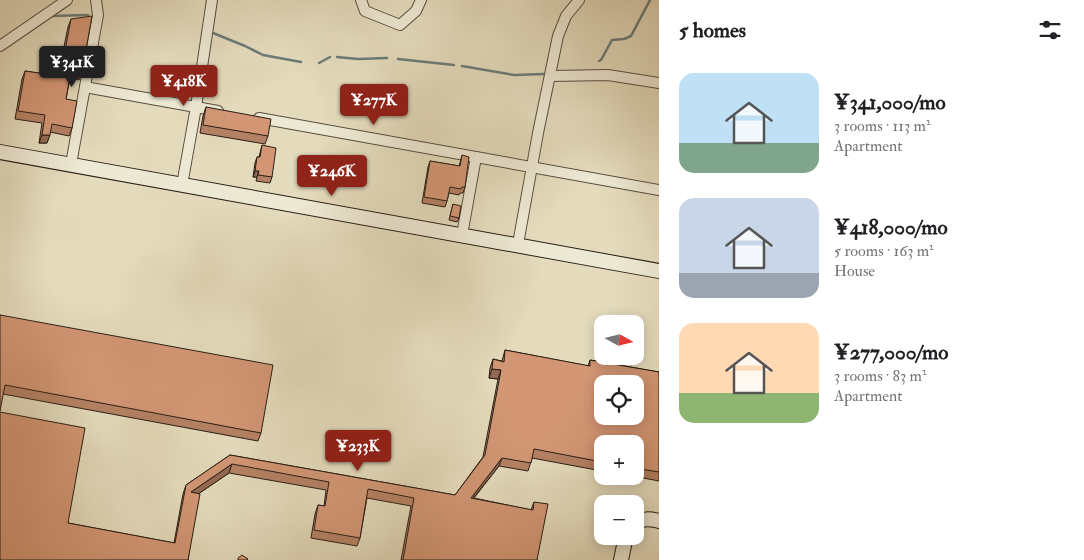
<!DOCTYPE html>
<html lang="en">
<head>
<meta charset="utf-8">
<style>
	:root { --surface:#fff; --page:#f6f6f6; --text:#202124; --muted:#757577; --accent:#8f2418 }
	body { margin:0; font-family:"IM FELL Double Pica",serif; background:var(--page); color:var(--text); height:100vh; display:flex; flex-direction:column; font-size:19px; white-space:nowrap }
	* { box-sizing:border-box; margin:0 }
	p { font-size:16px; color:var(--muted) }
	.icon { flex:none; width:28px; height:28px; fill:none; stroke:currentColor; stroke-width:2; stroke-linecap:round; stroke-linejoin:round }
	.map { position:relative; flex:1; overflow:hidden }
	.sheet { display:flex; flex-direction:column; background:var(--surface); width:425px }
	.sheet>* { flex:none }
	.needle { width:32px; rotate:98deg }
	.fabs { position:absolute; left:594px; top:315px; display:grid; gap:10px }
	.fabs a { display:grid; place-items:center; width:50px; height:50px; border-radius:10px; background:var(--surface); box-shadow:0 2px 12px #0003; font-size:25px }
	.price { position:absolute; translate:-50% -42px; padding:0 11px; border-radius:5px; background:var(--accent); color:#fff; font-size:16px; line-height:32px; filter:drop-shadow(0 1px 2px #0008) }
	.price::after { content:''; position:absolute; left:50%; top:30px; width:15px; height:11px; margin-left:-8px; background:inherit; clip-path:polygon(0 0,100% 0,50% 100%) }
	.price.active { background:#222; color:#fff }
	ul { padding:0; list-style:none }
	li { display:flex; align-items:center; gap:15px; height:125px; padding:0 20px }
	li span { display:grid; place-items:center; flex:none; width:140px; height:100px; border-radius:15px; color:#555 }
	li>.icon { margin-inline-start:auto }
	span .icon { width:60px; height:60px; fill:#fffc; stroke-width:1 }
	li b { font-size:21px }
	h2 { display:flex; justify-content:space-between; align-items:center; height:60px; padding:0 20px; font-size:21px }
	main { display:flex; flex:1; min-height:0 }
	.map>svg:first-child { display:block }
</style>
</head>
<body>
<main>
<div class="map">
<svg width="659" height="560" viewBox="0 0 659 560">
	<rect width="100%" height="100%" fill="#e4dbbc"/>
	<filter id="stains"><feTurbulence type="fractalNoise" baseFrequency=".004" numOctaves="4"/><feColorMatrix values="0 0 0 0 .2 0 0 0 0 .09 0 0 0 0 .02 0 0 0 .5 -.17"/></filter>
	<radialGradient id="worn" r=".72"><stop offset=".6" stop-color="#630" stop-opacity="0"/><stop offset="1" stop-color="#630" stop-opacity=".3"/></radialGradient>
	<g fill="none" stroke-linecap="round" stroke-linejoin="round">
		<!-- stream -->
		<g stroke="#6b7b78" stroke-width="2.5">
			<path d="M50 16 88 15"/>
			<path d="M213 33 245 46 263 55 301 62"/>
			<path d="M337 57 358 59 387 58"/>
			<path d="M398 59 454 65"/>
			<path d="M599 61 601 60 612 40 624 39 631 36 650 0"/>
			<path d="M319 63 330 57"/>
			<path d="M462 66 514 75 544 74"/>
		</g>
		<!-- street casing -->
		<g stroke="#574d40" stroke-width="12">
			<g id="street">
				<path d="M361 0 365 11 400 25 416 11 421 0"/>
				<path d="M0 46 67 0"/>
				<path d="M550 76 608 75 659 83"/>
				<path d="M85 87 218 111"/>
				<path d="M259 118 659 190"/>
				<path d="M71 164 98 15 96 0"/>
				<path d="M182 185 196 107 212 0"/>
				<path d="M462 235 476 157"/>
				<path d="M518 244 538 133 558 36 566 16 579 0"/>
			</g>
		</g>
		<!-- secondary casing -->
		<g stroke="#281e17" stroke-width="16">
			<g id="secondary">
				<path d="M0 152 659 271"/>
				<path d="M635 523C643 518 650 519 659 521"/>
				<path d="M621 560 626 536"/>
			</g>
		</g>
		<!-- street -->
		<use href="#street" stroke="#ede8d3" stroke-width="10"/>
		<!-- secondary -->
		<use href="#secondary" stroke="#ede8d3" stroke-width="14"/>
	</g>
	<!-- wall -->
	<g fill="#b58164" stroke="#281e17">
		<path d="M71 19 82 72 79 80 70 78 66 99 72 128 69 136 50 132 47 143H39L42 123 15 119 22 79 25 71 58 76 68 27Z"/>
		<path d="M206 107 268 136 265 144 200 133 203 116Z"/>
		<path d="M262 145 272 177 270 183 256 181 257 177H253L255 163 257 157H259Z"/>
		<path d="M462 155 465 187 463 193H460L459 195 449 193 447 201 445 207 422 203 428 167 430 161 459 166Z"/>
		<path d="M453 204 459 218 457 222 449 220Z"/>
		<path d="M0 315 261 433 258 441 3 394Z"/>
		<path d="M505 350 588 366 590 360 659 372V481L633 476H635V444H602V471L532 458 528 471 499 466 474 498 531 510 534 502 537 560H401L411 506 367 498 360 538 357 546 311 538 315 514 318 505 324 506 326 490 229 473 198 494 188 560 68 523 174 543 183 494 186 485 230 455 455 495 483 457 498 379 489 378 490 368 493 359 502 361Z"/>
	</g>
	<!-- shaded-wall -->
	<g fill="#936951" stroke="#281e17">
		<path d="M42 135H50L47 143H39Z"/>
		<path d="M255 171H259L257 177H253Z"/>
		<path d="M492 369 501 370 498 379 489 378Z"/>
		<path d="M502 458 499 466 467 506 471 498Z"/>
		<path d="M232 464 229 473 188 501 191 492Z"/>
	</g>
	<!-- building -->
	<g fill="#d29674" stroke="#281e17" fill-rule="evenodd">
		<path d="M92 16 82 72 71 70 66 99 77 101 72 128 52 124 50 135H42L45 115 18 111 25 71 60 76 71 19Z"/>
		<path d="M206 107 271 119 268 136 203 125Z"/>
		<path d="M262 145 276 148 272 177 258 175 259 171H255L257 157H260Z"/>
		<path d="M462 155 469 157 465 187H462L461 189 450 187 447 201 424 197 430 161 460 166Z"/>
		<path d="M453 204 461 206 459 218 450 216Z"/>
		<path d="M0 315 273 365 261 433 5 385 0 411Z"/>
		<path d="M505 350 590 366V360L659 372V472L635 468V444H602V462L534 449 531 463 502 458 471 498 533 510 534 502 548 504 537 560H403L414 498 368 489 360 538 314 530 318 505 325 506 329 482 232 464 191 492 200 494 188 560H0V412L85 428 68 523 175 543 186 485 230 455 455 495 485 455 501 370 492 369 493 359 504 362ZM602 384H635V416H602Z"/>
		<path d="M242 555 248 559 247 560H238V558Z"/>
	</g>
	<rect width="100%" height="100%" filter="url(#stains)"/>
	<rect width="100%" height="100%" fill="url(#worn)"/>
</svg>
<div class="fabs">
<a><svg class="needle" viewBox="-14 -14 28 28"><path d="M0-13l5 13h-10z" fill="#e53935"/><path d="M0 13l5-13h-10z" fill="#757577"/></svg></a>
<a><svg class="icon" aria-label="locate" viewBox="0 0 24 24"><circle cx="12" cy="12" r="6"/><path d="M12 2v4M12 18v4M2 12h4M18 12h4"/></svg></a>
<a>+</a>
<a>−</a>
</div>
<b class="price active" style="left:72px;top:88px">¥341K</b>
<b class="price" style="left:184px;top:107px">¥418K</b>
<b class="price" style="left:374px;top:126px">¥277K</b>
<b class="price" style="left:332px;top:197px">¥246K</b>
<b class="price" style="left:358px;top:472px">¥233K</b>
</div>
<section class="sheet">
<h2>5 homes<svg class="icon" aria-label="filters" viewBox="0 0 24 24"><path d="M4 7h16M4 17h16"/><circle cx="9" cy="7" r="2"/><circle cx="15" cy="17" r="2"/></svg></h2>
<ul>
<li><span style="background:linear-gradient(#bfe0f5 70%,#7fa58c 0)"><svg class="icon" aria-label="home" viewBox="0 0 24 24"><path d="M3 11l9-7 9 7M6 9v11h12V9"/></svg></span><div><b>¥341,000/mo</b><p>3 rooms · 113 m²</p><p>Apartment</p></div></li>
<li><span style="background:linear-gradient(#c9d6e8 75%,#9aa5b1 0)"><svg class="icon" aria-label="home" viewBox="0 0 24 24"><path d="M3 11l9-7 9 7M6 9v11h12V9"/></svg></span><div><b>¥418,000/mo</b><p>5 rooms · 163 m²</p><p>House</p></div></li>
<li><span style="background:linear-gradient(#ffd9b3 70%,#8fb573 0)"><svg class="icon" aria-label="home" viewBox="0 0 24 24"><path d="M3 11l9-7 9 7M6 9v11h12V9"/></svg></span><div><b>¥277,000/mo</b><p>3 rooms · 83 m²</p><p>Apartment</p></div></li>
</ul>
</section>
</main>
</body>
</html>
